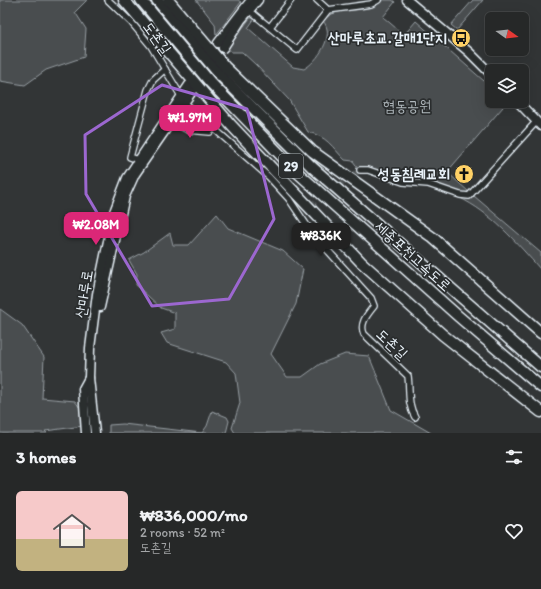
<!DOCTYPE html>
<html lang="en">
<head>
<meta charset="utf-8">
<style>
	:root { --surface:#262828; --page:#2e3030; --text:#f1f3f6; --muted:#a4a6a8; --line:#424445; --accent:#db2777 }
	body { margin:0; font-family:Itim,"Poor Story",sans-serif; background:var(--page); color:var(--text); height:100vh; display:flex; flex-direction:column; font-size:15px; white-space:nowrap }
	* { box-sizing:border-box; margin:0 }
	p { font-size:13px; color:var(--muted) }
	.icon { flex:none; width:22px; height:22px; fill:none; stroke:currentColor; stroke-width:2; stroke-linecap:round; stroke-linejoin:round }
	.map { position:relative; height:433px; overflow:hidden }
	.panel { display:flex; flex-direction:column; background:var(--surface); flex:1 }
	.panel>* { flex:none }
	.needle { width:26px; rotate:104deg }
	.fabs { position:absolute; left:485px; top:12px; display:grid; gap:8px }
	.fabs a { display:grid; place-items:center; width:44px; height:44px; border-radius:6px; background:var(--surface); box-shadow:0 4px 16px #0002,0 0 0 1px var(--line); font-size:20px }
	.price { position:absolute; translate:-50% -34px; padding:0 9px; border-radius:8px; background:var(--accent); color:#fff; font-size:13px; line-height:26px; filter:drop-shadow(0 1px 2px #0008) }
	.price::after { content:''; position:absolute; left:50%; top:24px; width:12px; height:9px; margin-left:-6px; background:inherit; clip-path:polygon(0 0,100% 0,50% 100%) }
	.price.selected { background:#222; color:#fff }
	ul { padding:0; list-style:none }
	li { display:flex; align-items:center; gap:12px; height:100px; padding:0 16px }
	li span { display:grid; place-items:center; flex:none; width:112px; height:80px; border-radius:6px; color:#555 }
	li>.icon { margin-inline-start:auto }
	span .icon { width:48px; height:48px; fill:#fffc; stroke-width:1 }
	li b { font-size:17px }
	h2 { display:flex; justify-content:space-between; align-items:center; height:48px; padding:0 16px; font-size:17px }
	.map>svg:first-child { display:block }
</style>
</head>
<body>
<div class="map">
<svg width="541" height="433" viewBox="0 0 541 433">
	<rect width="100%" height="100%" fill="#323536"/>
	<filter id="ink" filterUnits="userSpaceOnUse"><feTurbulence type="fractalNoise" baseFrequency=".025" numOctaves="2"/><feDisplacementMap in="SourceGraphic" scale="8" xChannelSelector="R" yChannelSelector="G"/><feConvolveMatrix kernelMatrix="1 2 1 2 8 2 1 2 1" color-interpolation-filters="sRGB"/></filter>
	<g filter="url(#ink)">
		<!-- green -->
		<g fill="#494d4f" stroke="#989fa4">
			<path d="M0 0H87L75 12 86 29 84 57 46 70 25 85 0 81Z"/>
			<path d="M196 0H238L241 2 216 35 215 24Z"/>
			<path d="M382 0H392L395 2 383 17 404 35 416 21 484 81 492 92V101H499L503 107 447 172 469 192 462 193 425 181 395 176 369 167 358 168 353 161 345 160C331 146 328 137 308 132L289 100 256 65 242 52H231L228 48 250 18H255L248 28 293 67 304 69C317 62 336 35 323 21 338 3 366 17 382 0Z"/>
			<path d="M473 0H483L457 30 451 25Z"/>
			<path d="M474 196 541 253V270C516 242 492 213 458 197L467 199Z"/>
			<path d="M217 214 228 228 283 251 303 269 296 304 271 354 287 377H302L320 364 345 354 369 356 391 410 431 433H235L232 428 240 403 236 373 226 362 167 343 161 333 175 329V313L161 308 136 285 137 274 129 260 144 252 170 233 173 245H189Z"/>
			<path d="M0 309 22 325 44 357 42 398 75 401 82 411 83 426 45 431 47 433H0Z"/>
			<path d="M212 411 227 417 229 421 226 433H109V425L123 424 202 433 207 426Z"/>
		</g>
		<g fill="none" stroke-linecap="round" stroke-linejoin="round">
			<!-- street-tunnel -->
			<path stroke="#4d5153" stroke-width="5.5" stroke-dasharray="5.5 3" stroke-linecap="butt" d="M304 210 360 170"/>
			<!-- secondary-tunnel -->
			<path stroke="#4d5153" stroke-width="8" stroke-dasharray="8 4" stroke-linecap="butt" d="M193 90 223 48"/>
			<!-- street casing -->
			<g stroke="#e8f1f8" stroke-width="8">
				<g id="street">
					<path d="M108 0 131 22 151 46 181 96"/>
					<path d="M317 0 328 10"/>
					<path d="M250 11 297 50 328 10 371 4 378 0"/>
					<path d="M270 27 291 0"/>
					<path d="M185 103 269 177 289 199 312 233 371 298 374 306C368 314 359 323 364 334L408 376C410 391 407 404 415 417"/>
					<path d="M169 121 188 130 210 132 214 128"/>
					<path d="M141 161 130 157 148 90 153 80 165 69"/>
					<path d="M360 170H368L403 182 428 184 460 195 469 196 536 122"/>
				</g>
			</g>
			<!-- secondary casing -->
			<g stroke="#e8f1f8" stroke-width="11">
				<g id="secondary">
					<path d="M407 0 469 52 492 75"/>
					<path d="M218 43 251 0"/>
					<path d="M223 48 241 20 258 0"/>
					<path d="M517 101 541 126"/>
					<path d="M100 307 125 196 135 174 193 90"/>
					<path d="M86 433 83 389 89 378"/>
					<path d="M95 433 89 378 90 348 97 294 114 212 127 178 189 85"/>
				</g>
			</g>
			<!-- highway casing -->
			<g stroke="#e8f1f8" stroke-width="13">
				<g id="highway">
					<path d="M124 0 231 125 361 262 443 335 541 412"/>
					<path d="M141 0 210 82 298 173 458 316 541 387"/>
					<path d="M157 0 219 74 312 167 541 367"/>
					<path d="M168 0 225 67 312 151 432 237 541 333"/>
				</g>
			</g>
			<!-- street -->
			<use href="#street" stroke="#2a2d2e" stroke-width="5.5"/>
			<!-- secondary -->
			<use href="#secondary" stroke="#2a2d2e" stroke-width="8"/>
			<!-- highway -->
			<use href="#highway" stroke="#2a2d2e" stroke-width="10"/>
		</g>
	</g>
	<!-- marked area -->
	<path fill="none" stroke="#9c67d0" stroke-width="3" stroke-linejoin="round" d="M162 85 247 109 274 219 229 299 152 306 86 194 85 135Z"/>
	<!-- icons -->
	<defs>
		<g id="bus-disc" transform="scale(1)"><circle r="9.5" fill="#ffd166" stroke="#2a2d2e"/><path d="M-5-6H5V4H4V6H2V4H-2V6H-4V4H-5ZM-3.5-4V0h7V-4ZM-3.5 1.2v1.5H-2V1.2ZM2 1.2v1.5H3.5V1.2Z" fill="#111"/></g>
		<g id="church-disc" transform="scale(1)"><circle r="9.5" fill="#ffd166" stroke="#2a2d2e"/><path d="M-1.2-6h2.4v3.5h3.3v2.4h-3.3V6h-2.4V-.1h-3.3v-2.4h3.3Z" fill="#111"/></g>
	</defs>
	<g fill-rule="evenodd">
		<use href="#bus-disc" x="461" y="38"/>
		<use href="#church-disc" x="464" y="174"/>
	</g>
	<g text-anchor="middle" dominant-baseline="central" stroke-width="3.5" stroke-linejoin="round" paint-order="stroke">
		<!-- shield labels -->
		<rect fill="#2a2d2e" stroke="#afb6bb" stroke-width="1" x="279" y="154" width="24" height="24" rx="3"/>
		<g font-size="14" font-weight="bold" fill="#e8f1f8">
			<text x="291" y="166">29</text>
		</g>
		<!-- street labels -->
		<g font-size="15" fill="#e8f1f8" stroke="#2a2d2e">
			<text transform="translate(157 38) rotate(54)">도촌길</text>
			<text transform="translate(413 256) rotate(42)">세종포천고속도로</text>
			<text transform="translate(84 294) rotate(-81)">산마루로</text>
			<text transform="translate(392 344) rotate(43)">도촌길</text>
		</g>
		<!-- poi labels -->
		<g font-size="15" font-weight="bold" fill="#e8f1f8" stroke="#2a2d2e" text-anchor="end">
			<text x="447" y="38">산마루초교.갈매1단지</text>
			<text x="450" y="174">성동침례교회</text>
		</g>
		<!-- park labels -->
		<g font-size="15" fill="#b0b8bd" stroke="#2a2d2e">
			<text x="407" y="106">협동공원</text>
		</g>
	</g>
</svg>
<div class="fabs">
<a><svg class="needle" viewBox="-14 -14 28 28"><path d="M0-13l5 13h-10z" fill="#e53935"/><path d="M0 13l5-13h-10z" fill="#a4a6a8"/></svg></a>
<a><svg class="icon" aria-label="layers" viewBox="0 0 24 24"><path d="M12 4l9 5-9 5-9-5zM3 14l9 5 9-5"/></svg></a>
</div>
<b class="price" style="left:190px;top:139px">₩1.97M</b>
<b class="price" style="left:96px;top:246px">₩2.08M</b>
<b class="price selected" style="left:321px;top:257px">₩836K</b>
</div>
<section class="panel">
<h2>3 homes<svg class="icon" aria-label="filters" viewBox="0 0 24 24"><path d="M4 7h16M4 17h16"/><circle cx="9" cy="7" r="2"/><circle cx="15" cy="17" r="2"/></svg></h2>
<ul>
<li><span style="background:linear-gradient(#f6c9c9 60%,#c2b280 0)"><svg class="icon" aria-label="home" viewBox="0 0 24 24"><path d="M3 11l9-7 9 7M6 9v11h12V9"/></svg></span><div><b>₩836,000/mo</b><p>2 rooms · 52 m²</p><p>도촌길</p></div><svg class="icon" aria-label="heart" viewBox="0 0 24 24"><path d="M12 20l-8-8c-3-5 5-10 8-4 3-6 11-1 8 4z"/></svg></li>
</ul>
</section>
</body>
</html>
